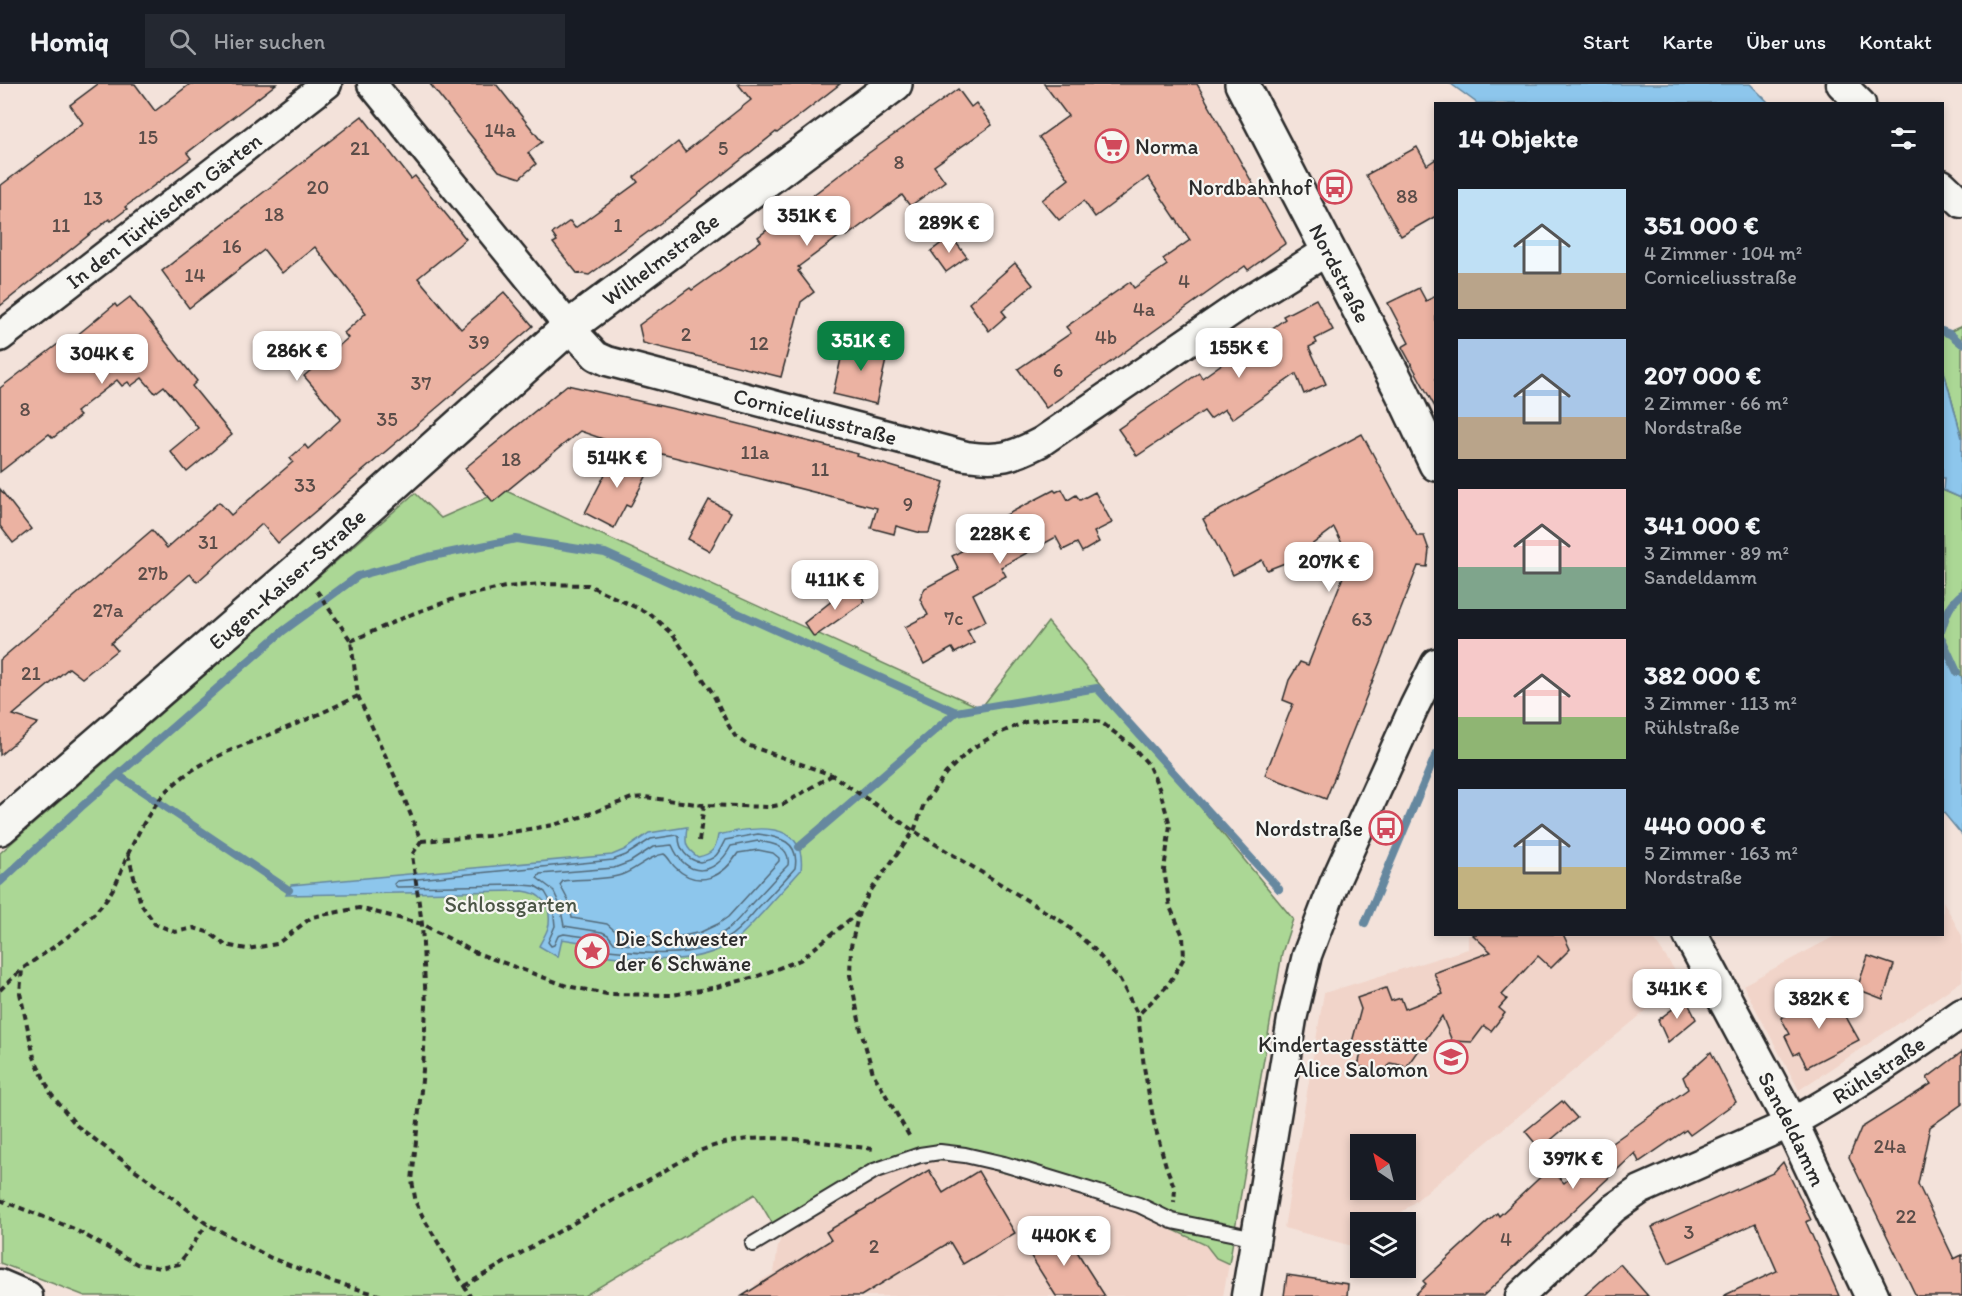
<!DOCTYPE html>
<html lang="de">
<head>
<meta charset="utf-8">
<style>
	:root { --surface:#171b24; --page:#242831; --text:#f1f3f6; --muted:#9ea1a6; --line:#363941; --accent:#0b8043 }
	body { margin:0; font-family:Itim,sans-serif; background:var(--page); color:var(--text); height:100vh; display:flex; flex-direction:column; font-size:22px; white-space:nowrap }
	* { box-sizing:border-box; margin:0 }
	p { font-size:20px; color:var(--muted) }
	.icon { flex:none; width:33px; height:33px; fill:none; stroke:currentColor; stroke-width:2; stroke-linecap:round; stroke-linejoin:round }
	.map { position:relative; flex:1; overflow:hidden }
	.sheet { position:absolute; left:1434px; top:18px; width:510px; height:834px; display:flex; flex-direction:column; background:var(--surface); border-radius:0px; box-shadow:0 3px 9px #0003 }
	.sheet>* { flex:none }
	.needle { width:39px; rotate:325deg }
	.fabs { position:absolute; left:1350px; top:1050px; display:grid; gap:12px }
	.fabs a { display:grid; place-items:center; width:66px; height:66px; border-radius:0px; background:var(--surface); box-shadow:0 3px 9px #0003; font-size:30px }
	.price { position:absolute; translate:-50% -51px; padding:0 14px; border-radius:12px; background:#fff; color:#222; font-size:20px; line-height:39px; filter:drop-shadow(0 2px 3px #0008) }
	.price::after { content:''; position:absolute; left:50%; top:36px; width:18px; height:14px; margin-left:-9px; background:inherit; clip-path:polygon(0 0,100% 0,50% 100%) }
	.price.active { background:var(--accent); color:#fff }
	ul { padding:0; list-style:none }
	li { display:flex; align-items:center; gap:18px; height:150px; padding:0 24px }
	li span { display:grid; place-items:center; flex:none; width:168px; height:120px; border-radius:0px; color:#555 }
	li>.icon { margin-inline-start:auto }
	span .icon { width:72px; height:72px; fill:#fffc; stroke-width:1 }
	li b { font-size:26px }
	h2 { display:flex; justify-content:space-between; align-items:center; height:72px; padding:0 24px; font-size:26px }
	header { display:flex; align-items:center; gap:36px; box-sizing:border-box; height:84px; padding:0 30px; background:var(--surface); border-bottom:2px solid var(--line) }
	header strong { font-size:28px }
	nav { display:flex; gap:33px; margin-inline-start:auto; font-size:21px }
	.search { width:420px; height:54px; background:var(--page); display:flex; align-items:center; gap:15px; box-sizing:border-box; padding:0 21px; border-radius:0px; color:var(--muted); font-size:22px }
	.map>svg:first-child { display:block }
</style>
</head>
<body>
<header>
<strong>Homiq</strong>
<div class="search"><svg class="icon" aria-label="search" viewBox="0 0 24 24"><circle cx="10" cy="10" r="6"/><path d="M15 15l6 6"/></svg>Hier suchen</div>
<nav><a>Start</a><a>Karte</a><a>Über uns</a><a>Kontakt</a></nav>
</header>
<div class="map">
<svg width="1962" height="1212" viewBox="0 0 1962 1212">
	<rect width="100%" height="100%" fill="#f3e2da"/>
	<filter id="ink" filterUnits="userSpaceOnUse"><feTurbulence type="fractalNoise" baseFrequency=".0167" numOctaves="2"/><feDisplacementMap in="SourceGraphic" scale="12" xChannelSelector="R" yChannelSelector="G"/><feConvolveMatrix kernelMatrix="1 2 1 2 8 2 1 2 1" color-interpolation-filters="sRGB"/></filter>
	<g filter="url(#ink)">
		<!-- built -->
		<g fill="#f1d4c9" fill-rule="evenodd">
			<path d="M1943 817 1962 852V897L1799 1006 1743 901 1837 851 1942 850Z"/>
			<path d="M1468 851H1651L1682 897 1390 1138H1360V1164L1284 1144 1324 909 1468 865ZM1360 1060H1406V1106H1360Z"/>
			<path d="M938 1076 962 1077 1122 1122 1206 1161 1216 1174 1229 1180 1223 1212H761L754 1201 774 1189 778 1162 781 1154 788 1147 880 1091 918 1078Z"/>
		</g>
		<!-- green -->
		<g fill="#abd795" stroke="#6b8160" stroke-width="1.5">
			<path d="M1962 242V354L1943 284 1942 251Z"/>
			<path d="M504 406 981 624 1048 538 1293 835 1282 869 1229 1180 1216 1174 1206 1161 1122 1122 962 1077C948 1077 934 1076 920 1078 879 1085 824 1125 788 1147L781 1154 755 1110 584 1212H85L0 1179V769L415 409 441 434Z"/>
			<path d="M1942 406 1961 414 1962 410V594L1943 567Z"/>
		</g>
		<!-- water -->
		<g fill="#8dc6ec" stroke="#66889f" stroke-width="1.5">
			<path d="M1451 0H1750L1769 19H1477Z"/>
			<path d="M1943 284 1962 354 1961 414 1943 406 1944 394H1942Z"/>
			<path d="M1942 567 1962 594V751L1943 728Z"/>
			<path d="M687 743C685 759 684 763 698 773 712 770 716 765 718 751 751 743 807 734 801 786 789 800 776 813 764 827 753 838 744 851 731 859 694 883 642 875 600 871L599 861 562 855 558 873 539 862C542 856 548 847 549 840 551 820 541 809 523 807L286 811 291 801 612 771 624 766 649 749Z"/>
		</g>
		<g fill="none" stroke-linecap="round" stroke-linejoin="round">
			<!-- shore -->
			<g stroke="#526978" stroke-width="1.5">
				<path d="M758 750C779 753 800 757 795 784 783 798 770 811 757 825 748 835 739 847 727 854 693 875 646 870 608 866L601 855 564 850 558 852 554 861 551 862 548 858 555 842 553 822 545 808 535 802 523 801 397 803 394 800 397 797 613 776 626 771 651 755 677 751 679 753C679 765 687 776 700 778 717 775 718 770 725 756Z"/>
				<path d="M758 757C772 759 791 762 788 781 776 793 765 806 753 818 744 828 735 841 724 848 692 867 649 863 614 859L608 851 602 848 564 842 560 821 553 806 537 794 540 790 614 784 630 778 653 763 672 761C686 795 715 793 731 762Z"/>
				<path d="M758 766 773 769 779 774V777L728 833 718 840 701 848 683 852H664L620 851 607 840 572 834 569 818 560 801 563 797C579 795 607 796 621 791 636 786 648 772 664 770 669 773 671 780 676 784 699 806 724 792 738 769Z"/>
			</g>
			<!-- stream -->
			<g stroke="#66889f" stroke-width="8">
				<path d="M1942 247 1950 250 1962 260"/>
				<path d="M1942 545C1946 531 1950 519 1962 510"/>
				<path d="M1942 555 1957 588"/>
				<path d="M118 691 289 806"/>
				<path d="M799 763 956 628"/>
				<path d="M0 798 81 723 283 547 358 492 428 473 516 455 605 469 956 628 1097 604 1279 805"/>
				<path d="M1365 839 1436 670"/>
			</g>
		</g>
		<!-- building -->
		<g fill="#ebb2a2" stroke="#2b2b2b" stroke-width="1.5">
			<path d="M98 0H135L155 27 190 0H276L187 69 191 74 125 123 127 125 111 137 109 135 0 222V102L83 39 70 21Z"/>
			<path d="M430 0H496L542 58 528 69 536 80 520 94 499 87Z"/>
			<path d="M738 0H840L777 49 776 48 674 129 589 191 577 189 553 159 557 157 552 150 570 137 575 144 638 98 634 93 678 58 685 68 751 16Z"/>
			<path d="M1044 0H1197L1286 159 1248 186 1245 182 1046 324 1018 285 1071 249 1066 243 1130 198 1134 204 1167 181 1163 175 1190 156 1148 93 1095 133 1084 117 1059 136 1042 116 1069 95 1039 53 1068 32Z"/>
			<path d="M958 5 971 23 976 19 992 41 934 82 945 97 933 106 910 122 902 111 847 152 844 149 798 183 800 185 798 187 814 208 801 218 781 293 643 259 639 241 690 204 692 206 761 157 758 153 863 73Z"/>
			<path d="M362 32 411 95 415 92 466 155 418 194 461 245 504 208 533 242 278 459 262 440 197 498 190 490 111 559 117 566 82 594 69 584 13 631 38 639 0 671V576L152 446 167 464 219 418 231 431 293 378 290 374 305 361 308 365 341 335 304 292 348 254 344 249 366 229 315 163 282 189 264 166 189 224 162 187Z"/>
			<path d="M1417 63 1427 81 1436 75V132L1401 152 1366 91Z"/>
			<path d="M951 152 967 173 946 188 931 167Z"/>
			<path d="M1015 179 1033 201 1002 227 1006 232 989 247 969 219Z"/>
			<path d="M1419 204 1426 217 1436 212V325L1402 263 1409 259 1388 219Z"/>
			<path d="M130 213 197 297 192 302 232 351 187 388 170 367 198 344 164 302 155 309 142 294 131 302 128 298 122 302 117 296 76 328 80 332 53 354 49 350 0 388V304L62 257 65 261 115 220 117 223Z"/>
			<path d="M1316 215 1333 246 1315 255 1317 259 1309 263 1326 300 1304 310 1296 290 1232 335 1225 325 1210 335 1204 327 1137 372 1118 345 1199 289 1202 294 1285 235 1283 232Z"/>
			<path d="M845 257 888 267 876 320 833 310Z"/>
			<path d="M567 301 728 337 858 370 857 372 944 398 929 449H921L896 442 894 450 871 444 877 424 606 356 580 347 493 418 465 384Z"/>
			<path d="M1362 350 1417 452H1424L1429 466 1427 483 1418 482 1326 715 1265 691 1293 620 1283 616 1289 596 1300 578 1308 581 1350 475 1334 444 1290 477 1267 486 1262 476 1233 491 1203 435Z"/>
			<path d="M617 367 650 385 630 423 626 421 614 444 585 429Z"/>
			<path d="M0 405 31 445 13 459 0 442Z"/>
			<path d="M1062 405 1068 416 1076 411 1080 416 1095 408 1112 439 1094 448 1099 458 1082 468 1077 459 1063 466 1056 453 1001 483 1006 492 973 510 986 537 967 546 974 559 955 569 952 564 924 580 905 543 928 531 920 515 925 504 959 486 952 472 980 457 975 447 1054 406 1056 408Z"/>
			<path d="M709 416 731 428 710 467 688 455Z"/>
			<path d="M852 501 865 517 814 553 804 539Z"/>
			<path d="M1472 850H1563L1570 865 1551 884 1538 872 1502 911 1507 915 1499 924 1505 929 1491 947 1484 942 1472 958 1452 957 1442 932 1407 982 1390 979 1385 988 1358 982 1362 965 1351 962 1361 925 1357 914 1386 904 1391 917 1401 914 1405 925 1443 910 1434 889 1491 868Z"/>
			<path d="M1868 872 1894 881 1883 915 1857 905Z"/>
			<path d="M1825 910 1827 914 1836 915 1859 956 1807 983 1799 968 1794 971 1785 952 1790 950 1781 934Z"/>
			<path d="M1686 915 1696 935 1668 958 1658 936Z"/>
			<path d="M1711 968 1736 1018 1690 1051 1686 1046 1639 1078 1635 1069 1483 1212H1414L1426 1200 1423 1197 1497 1129 1499 1132 1550 1084 1564 1099 1602 1066 1688 1005 1683 993Z"/>
			<path d="M1962 968V1020L1930 1043 1918 1100 1954 1175 1962 1171V1212H1916L1849 1073 1861 1044 1931 1000 1927 994Z"/>
			<path d="M1562 1017 1577 1034 1540 1065 1525 1047Z"/>
			<path d="M1783 1078 1811 1136 1806 1138 1839 1212H1723L1777 1187 1756 1139 1669 1179 1652 1143 1773 1089Z"/>
			<path d="M929 1086 943 1109 978 1087 1015 1149 963 1180 950 1158 861 1212H742L831 1156 826 1148Z"/>
			<path d="M1063 1144 1087 1184 1105 1212H1056L1027 1166Z"/>
			<path d="M1620 1180 1648 1212H1584Z"/>
			<path d="M1287 1191 1348 1200 1347 1212H1284Z"/>
		</g>
		<g fill="none" stroke-linecap="round" stroke-linejoin="round">
			<!-- lane casing -->
			<g stroke="#2b2b2b" stroke-width="18">
				<path id="lane" d="M753 1160 874 1087 920 1071 940 1068 965 1071 1004 1080 1139 1121 1172 1137 1256 1154"/>
			</g>
			<!-- street casing -->
			<g stroke="#2b2b2b" stroke-width="33">
				<g id="street">
					<path id="s1" d="M372 0 569 243 596 272 607 277 966 372C999 377 1012 373 1041 358L1245 218 1329 166"/>
					<path d="M1841 0 1861 20"/>
					<path d="M1942 100 1962 119"/>
					<path id="s2" d="M0 253 327 0"/>
					<path d="M0 1200 28 1212"/>
					<path d="M1246 1212 1292 935 1307 871 1334 800 1414 623 1436 579"/>
					<path id="s3" d="M1520 1212 1614 1124 1640 1106 1791 1039C1851 1006 1906 968 1962 929"/>
				</g>
			</g>
			<!-- secondary casing -->
			<g stroke="#2b2b2b" stroke-width="38">
				<g id="secondary">
					<path id="s4" d="M1242 0 1402 308 1436 380"/>
					<path id="s5" d="M0 744 298 486 569 243 895 0"/>
					<path id="s6" d="M1690 850 1791 1039 1872 1212"/>
				</g>
			</g>
			<!-- path -->
			<g stroke="#2b2b2b" stroke-width="4" stroke-dasharray="6 4.5" stroke-linecap="butt">
				<path d="M317 507 351 557 358 612 401 706 421 757 412 771 422 840 426 922 423 986 412 1097 416 1119 424 1135 470 1212"/>
				<path d="M351 557 412 530 460 513 505 503 543 500 588 501 650 530 673 551 712 608 727 639 735 652 747 661 832 691 914 747 1064 839 1094 865 1120 896 1138 931 1144 983 1154 1039 1166 1082 1175 1105 1174 1118"/>
				<path d="M358 612C336 622 314 633 291 642 251 659 202 673 170 704 152 721 139 747 128 770 123 781 120 793 114 803 94 839 54 862 22 885L20 909 34 973 51 1010 77 1042 207 1140 271 1174 330 1197 382 1212"/>
				<path d="M421 757 488 752 553 741 581 733 632 714 644 713 704 721 769 723 784 720 832 691"/>
				<path d="M699 757 704 721"/>
				<path d="M128 770 141 820 155 840 175 848 194 844 210 849 225 861 247 865 277 860 312 833 359 824 422 840 474 868 567 902 607 910 672 911 717 903 758 892 800 876 859 828 869 809 914 747 924 720 946 689 971 665 993 652 1025 638 1054 634H1079L1101 638 1132 662 1148 680 1159 704 1170 741 1164 786 1170 823 1183 852 1184 874 1168 901 1138 931"/>
				<path d="M859 828 851 862 850 891 861 946 873 989 911 1055"/>
				<path d="M0 906 22 885"/>
				<path d="M0 1116 72 1144 137 1180 160 1184 179 1180 207 1140"/>
				<path d="M464 1202 697 1068C757 1043 812 1058 874 1065"/>
			</g>
			<!-- lane -->
			<use href="#lane" stroke="#f6f6f2" stroke-width="14"/>
			<!-- street -->
			<use href="#street" stroke="#f6f6f2" stroke-width="28"/>
			<!-- secondary -->
			<use href="#secondary" stroke="#f6f6f2" stroke-width="33"/>
		</g>
	</g>
	<!-- icons -->
	<defs>
		<g id="supermarket-ring" transform="scale(1.725)"><circle r="9.5" fill="#f6f6f2" stroke="#d1495b" stroke-width="1.5"/><path d="M-6-5.5h2.5l.6 2H6L4.5 2H-2.5L-4.4-4H-6ZM-1.5 3.2a1.3 1.3 0 1 0 .1 0ZM3 3.2a1.3 1.3 0 1 0 .1 0Z" fill="#d1495b"/></g>
		<g id="bus-ring" transform="scale(1.725)"><circle r="9.5" fill="#f6f6f2" stroke="#d1495b" stroke-width="1.5"/><path d="M-5-6H5V4H4V6H2V4H-2V6H-4V4H-5ZM-3.5-4V0h7V-4ZM-3.5 1.2v1.5H-2V1.2ZM2 1.2v1.5H3.5V1.2Z" fill="#d1495b"/></g>
		<g id="sight-ring" transform="scale(1.725)"><circle r="9.5" fill="#f6f6f2" stroke="#d1495b" stroke-width="1.5"/><path d="M0-6L1.8-2.2L6-1.7L2.9 1.2L3.7 5.4L0 3.3L-3.7 5.4L-2.9 1.2L-6-1.7L-1.8-2.2Z" fill="#d1495b"/></g>
		<g id="school-ring" transform="scale(1.725)"><circle r="9.5" fill="#f6f6f2" stroke="#d1495b" stroke-width="1.5"/><path d="M0-5L7-2L0 1L-7-2ZM-4 1L0 2.5L4 1V4Q0 6-4 4Z" fill="#d1495b"/></g>
	</defs>
	<g fill-rule="evenodd">
		<use href="#supermarket-ring" x="1112" y="62"/>
		<use href="#bus-ring" x="1335" y="103"/>
		<use href="#bus-ring" x="1386" y="744"/>
		<use href="#sight-ring" x="592" y="867"/>
		<use href="#school-ring" x="1451" y="973"/>
	</g>
	<g text-anchor="middle" dominant-baseline="central" stroke-width="4.5" stroke-linejoin="round" paint-order="stroke">
		<!-- number labels -->
		<g font-size="20" fill="#5b4d49">
			<text x="500" y="46">14a</text>
			<text x="148" y="53">15</text>
			<text x="360" y="64">21</text>
			<text x="723" y="64">5</text>
			<text x="899" y="78">8</text>
			<text x="318" y="103">20</text>
			<text x="1407" y="112">88</text>
			<text x="93" y="114">13</text>
			<text x="274" y="130">18</text>
			<text x="61" y="141">11</text>
			<text x="618" y="141">1</text>
			<text x="232" y="162">16</text>
			<text x="195" y="191">14</text>
			<text x="1184" y="197">4</text>
			<text x="1144" y="225">4a</text>
			<text x="686" y="250">2</text>
			<text x="1106" y="253">4b</text>
			<text x="479" y="258">39</text>
			<text x="759" y="259">12</text>
			<text x="1058" y="286">6</text>
			<text x="421" y="299">37</text>
			<text x="25" y="325">8</text>
			<text x="387" y="335">35</text>
			<text x="755" y="368">11a</text>
			<text x="511" y="375">18</text>
			<text x="820" y="385">11</text>
			<text x="305" y="401">33</text>
			<text x="908" y="420">9</text>
			<text x="208" y="458">31</text>
			<text x="153" y="489">27b</text>
			<text x="108" y="526">27a</text>
			<text x="954" y="534">7c</text>
			<text x="1362" y="535">63</text>
			<text x="31" y="589">21</text>
			<text x="1890" y="1062">24a</text>
			<text x="1906" y="1132">22</text>
			<text x="1689" y="1148">3</text>
			<text x="1506" y="1155">4</text>
			<text x="874" y="1162">2</text>
		</g>
		<!-- poi labels -->
		<g font-size="22" fill="#2b2b2b" stroke="#f6f6f2" text-anchor="end">
			<text x="1135" y="62" text-anchor="start">Norma</text>
			<text x="1312" y="103">Nordbahnhof</text>
			<text x="1363" y="744">Nordstraße</text>
			<text x="615" y="854" text-anchor="start">Die Schwester<tspan x="615" dy="25">der 6 Schwäne</tspan></text>
			<text x="1428" y="960">Kindertagesstätte<tspan x="1428" dy="25">Alice Salomon</tspan></text>
		</g>
		<!-- street labels -->
		<g font-size="22" fill="#2b2b2b" stroke="#f6f6f2">
			<text stroke="none"><textPath href="#s2" startOffset="207">In den Türkischen Gärten</textPath></text>
			<text stroke="none"><textPath href="#s5" startOffset="872">Wilhelmstraße</textPath></text>
			<text stroke="none"><textPath href="#s4" startOffset="213">Nordstraße</textPath></text>
			<text stroke="none"><textPath href="#s1" startOffset="580">Corniceliusstraße</textPath></text>
			<text stroke="none"><textPath href="#s5" startOffset="380">Eugen-Kaiser-Straße</textPath></text>
			<text stroke="none"><textPath href="#s3" startOffset="428">Rühlstraße</textPath></text>
			<text stroke="none"><textPath href="#s6" startOffset="220">Sandeldamm</textPath></text>
		</g>
		<!-- park labels -->
		<g font-size="22" fill="#4b5646" stroke="#f6f6f2">
			<text x="511" y="820">Schlossgarten</text>
		</g>
	</g>
</svg>
<div class="fabs">
<a><svg class="needle" viewBox="-14 -14 28 28"><path d="M0-13l5 13h-10z" fill="#e53935"/><path d="M0 13l5-13h-10z" fill="#9ea1a6"/></svg></a>
<a><svg class="icon" aria-label="layers" viewBox="0 0 24 24"><path d="M12 4l9 5-9 5-9-5zM3 14l9 5 9-5"/></svg></a>
</div>
<b class="price" style="left:807px;top:163px">351K €</b>
<b class="price" style="left:949px;top:170px">289K €</b>
<b class="price active" style="left:861px;top:288px">351K €</b>
<b class="price" style="left:1239px;top:295px">155K €</b>
<b class="price" style="left:297px;top:298px">286K €</b>
<b class="price" style="left:102px;top:301px">304K €</b>
<b class="price" style="left:617px;top:405px">514K €</b>
<b class="price" style="left:1000px;top:481px">228K €</b>
<b class="price" style="left:1329px;top:509px">207K €</b>
<b class="price" style="left:835px;top:527px">411K €</b>
<b class="price" style="left:1677px;top:936px">341K €</b>
<b class="price" style="left:1819px;top:946px">382K €</b>
<b class="price" style="left:1573px;top:1106px">397K €</b>
<b class="price" style="left:1064px;top:1183px">440K €</b>
<section class="sheet">
<h2>14 Objekte<svg class="icon" aria-label="filters" viewBox="0 0 24 24"><path d="M4 7h16M4 17h16"/><circle cx="9" cy="7" r="2"/><circle cx="15" cy="17" r="2"/></svg></h2>
<ul>
<li><span style="background:linear-gradient(#bfe0f5 70%,#b9a48a 0)"><svg class="icon" aria-label="home" viewBox="0 0 24 24"><path d="M3 11l9-7 9 7M6 9v11h12V9"/></svg></span><div><b>351 000 €</b><p>4 Zimmer · 104 m²</p><p>Corniceliusstraße</p></div></li>
<li><span style="background:linear-gradient(#a9c7e8 65%,#b9a48a 0)"><svg class="icon" aria-label="home" viewBox="0 0 24 24"><path d="M3 11l9-7 9 7M6 9v11h12V9"/></svg></span><div><b>207 000 €</b><p>2 Zimmer · 66 m²</p><p>Nordstraße</p></div></li>
<li><span style="background:linear-gradient(#f6c9c9 65%,#7fa58c 0)"><svg class="icon" aria-label="home" viewBox="0 0 24 24"><path d="M3 11l9-7 9 7M6 9v11h12V9"/></svg></span><div><b>341 000 €</b><p>3 Zimmer · 89 m²</p><p>Sandeldamm</p></div></li>
<li><span style="background:linear-gradient(#f6c9c9 65%,#8fb573 0)"><svg class="icon" aria-label="home" viewBox="0 0 24 24"><path d="M3 11l9-7 9 7M6 9v11h12V9"/></svg></span><div><b>382 000 €</b><p>3 Zimmer · 113 m²</p><p>Rühlstraße</p></div></li>
<li><span style="background:linear-gradient(#a9c7e8 65%,#c2b280 0)"><svg class="icon" aria-label="home" viewBox="0 0 24 24"><path d="M3 11l9-7 9 7M6 9v11h12V9"/></svg></span><div><b>440 000 €</b><p>5 Zimmer · 163 m²</p><p>Nordstraße</p></div></li>
</ul>
</section>
</div>
</body>
</html>
